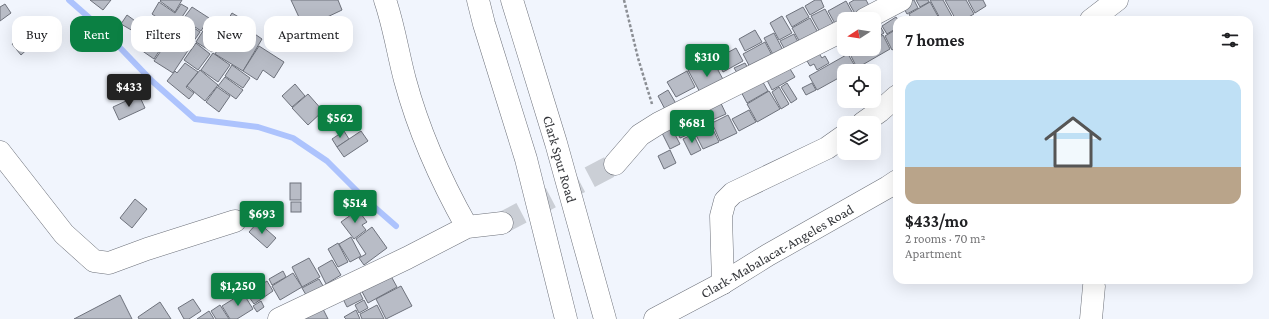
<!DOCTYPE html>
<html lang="en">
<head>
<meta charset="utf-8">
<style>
	:root { --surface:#fff; --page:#f6f6f6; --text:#202124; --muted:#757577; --line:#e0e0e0; --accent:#0b8043 }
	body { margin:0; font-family:"Crimson Pro",serif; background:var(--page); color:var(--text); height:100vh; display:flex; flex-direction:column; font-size:15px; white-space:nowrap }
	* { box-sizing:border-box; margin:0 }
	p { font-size:13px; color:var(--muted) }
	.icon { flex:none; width:22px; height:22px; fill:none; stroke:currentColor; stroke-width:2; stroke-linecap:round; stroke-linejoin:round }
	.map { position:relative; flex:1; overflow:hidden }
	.details { position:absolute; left:893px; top:16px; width:360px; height:268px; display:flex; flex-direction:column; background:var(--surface); border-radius:12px; box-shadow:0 4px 16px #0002 }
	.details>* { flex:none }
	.hud { position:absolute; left:12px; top:16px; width:380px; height:36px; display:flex; gap:8px }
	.needle { width:26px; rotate:258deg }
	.fabs { position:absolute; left:837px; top:12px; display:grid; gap:8px }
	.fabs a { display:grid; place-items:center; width:44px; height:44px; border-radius:8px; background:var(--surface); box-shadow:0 4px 16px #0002; font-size:20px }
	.price { position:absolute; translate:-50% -34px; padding:0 9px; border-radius:4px; background:var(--accent); color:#fff; font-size:13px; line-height:26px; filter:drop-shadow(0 1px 2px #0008) }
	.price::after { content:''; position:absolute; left:50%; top:24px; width:12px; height:9px; margin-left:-6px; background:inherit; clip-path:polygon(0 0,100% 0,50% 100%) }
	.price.current { background:#222; color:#fff }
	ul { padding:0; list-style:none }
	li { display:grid; align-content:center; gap:8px; height:212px; padding:0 12px }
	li+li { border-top:1px solid var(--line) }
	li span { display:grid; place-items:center; height:124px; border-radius:12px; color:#555 }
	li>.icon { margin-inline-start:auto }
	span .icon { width:72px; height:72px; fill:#fffc; stroke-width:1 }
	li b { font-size:17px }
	h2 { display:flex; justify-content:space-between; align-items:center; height:48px; padding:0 12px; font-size:17px }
	.tag { padding:0 14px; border-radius:12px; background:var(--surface); box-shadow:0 4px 16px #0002; font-size:14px; line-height:36px }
	.tag.current { background:var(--accent); color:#fff }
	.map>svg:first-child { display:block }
</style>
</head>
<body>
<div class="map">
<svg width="1269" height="319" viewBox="0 0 1269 319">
	<rect width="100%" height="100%" fill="#f1f5fd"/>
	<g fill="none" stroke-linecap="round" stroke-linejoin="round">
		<!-- stream -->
		<path stroke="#adc3fd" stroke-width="6" d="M69 0 102 29 152 81 195 119 258 127 293 138 327 161 364 198 396 226"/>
	</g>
	<!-- building -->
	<g fill="#b8bcc6" stroke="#6e727c">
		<path d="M90 0H111L103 10Z"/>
		<path d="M161 0H182L175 12 160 1Z"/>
		<path d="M291 0H338L342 10 304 28Z"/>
		<path d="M815 0H821L824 7 810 15 805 6Z"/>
		<path d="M854 0H866L872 11 858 19 849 3Z"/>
		<path d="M906 0H914L918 8 907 14 901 3Z"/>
		<path d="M916 0H928L929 2 920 7Z"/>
		<path d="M930 0H943L954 20H941Z"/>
		<path d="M945 0H966L974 14 963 20H956Z"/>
		<path d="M968 0H983L986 6 975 13Z"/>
		<path d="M846 1 856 19H844V26L838 29 828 11Z"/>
		<path d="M159 2 175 13 181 4 188 8 174 29 152 14Z"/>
		<path d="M930 2 940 20H912L909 14Z"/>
		<path d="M5 4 11 13 0 21V7Z"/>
		<path d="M192 7 209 18 201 31 183 19Z"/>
		<path d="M803 7 809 17 792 27 786 16Z"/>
		<path d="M825 9 836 29 822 36 811 16Z"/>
		<path d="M232 13 252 25 249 30 262 39 243 71 215 54 226 36 220 33Z"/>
		<path d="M127 15 138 23 133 31 121 24Z"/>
		<path d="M782 16 792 33 779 40 770 23Z"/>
		<path d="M875 17 884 33 874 39V19Z"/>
		<path d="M896 17 898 20 897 28 887 34 882 26Z"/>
		<path d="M810 18 821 38 803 48 792 28Z"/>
		<path d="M47 19 54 28 41 40 33 31Z"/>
		<path d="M182 20 200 32 193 42 176 30Z"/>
		<path d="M159 22 173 31 169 38 155 29Z"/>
		<path d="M208 23 213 27 209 32 220 40 212 52 196 42Z"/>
		<path d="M897 29V47L892 50 885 36Z"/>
		<path d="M154 30 167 39 154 59 141 50Z"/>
		<path d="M175 30 193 43 173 73 154 61Z"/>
		<path d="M755 30 762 42 745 51 739 39Z"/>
		<path d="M774 33 786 56 777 62 764 38Z"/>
		<path d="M23 34 33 44 21 55 12 44Z"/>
		<path d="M794 34 801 48 788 55 780 41Z"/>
		<path d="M883 35 890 49 857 68 850 54 858 49H874V40Z"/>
		<path d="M765 42 775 61 753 73 743 54Z"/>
		<path d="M196 43 210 54 198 70 184 60Z"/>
		<path d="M259 46 284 62 274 78 263 70 257 80 243 71Z"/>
		<path d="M736 48 743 61 723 72 716 59Z"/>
		<path d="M816 49 822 58 825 56 829 63 817 70 814 64 810 66 804 56Z"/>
		<path d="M213 53 230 65 218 82 201 70Z"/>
		<path d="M848 54 856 68 850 71H844V75L817 90 809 76Z"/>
		<path d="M711 57 726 85 703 98 688 70Z"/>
		<path d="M185 63 198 72 186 87 194 93 189 99 167 81 175 71 177 73Z"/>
		<path d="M745 63 751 74 741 79 734 68Z"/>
		<path d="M787 64 795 77 772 90 765 76Z"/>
		<path d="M232 65 250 78 243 88 225 76Z"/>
		<path d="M200 70 218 85 205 101 187 86Z"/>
		<path d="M687 71 695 87 676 97 667 82Z"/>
		<path d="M225 77 243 90 236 99 218 86Z"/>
		<path d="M760 77 768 91 747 103 739 88Z"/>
		<path d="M787 83 797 99 791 103 781 87Z"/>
		<path d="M812 83 816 90 806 95 802 88Z"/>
		<path d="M295 84 305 96 292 107 282 96Z"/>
		<path d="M217 87 230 96 219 112 206 102Z"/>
		<path d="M779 87 789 104 781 109 772 92Z"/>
		<path d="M668 90 678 107 667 113 658 96Z"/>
		<path d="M769 91 780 109 757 122 747 104Z"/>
		<path d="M308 94 323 111 308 125 292 108Z"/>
		<path d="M139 95 145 108 119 120 113 107Z"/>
		<path d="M718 97 726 114 710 121 702 105Z"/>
		<path d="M701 107 710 126 694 134 685 115Z"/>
		<path d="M749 110 756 122 739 131 732 119Z"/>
		<path d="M728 115 737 133 720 141 712 123Z"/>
		<path d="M684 118 692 133 680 138 673 124Z"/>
		<path d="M671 127 680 144 670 149 661 131Z"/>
		<path d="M712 127 719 142 703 149 696 135Z"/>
		<path d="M344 131 349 139 337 147 332 139Z"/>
		<path d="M361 131 368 141 344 157 337 147Z"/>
		<path d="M693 134 701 150 691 155 683 139Z"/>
		<path d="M670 150 676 163 664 169 658 156Z"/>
		<rect x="290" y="183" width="11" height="17"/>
		<path d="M135 199 147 209 132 228 120 218Z"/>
		<rect x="291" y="202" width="10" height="10"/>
		<path d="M358 210 367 222 362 225 366 230 354 239 341 222Z"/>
		<path d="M258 222 276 238 267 248 249 232Z"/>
		<path d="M372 227 387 248 364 265 359 258 366 254 356 239Z"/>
		<path d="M351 237 361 256 350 262 339 244Z"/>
		<path d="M338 243 348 262 338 267 328 249Z"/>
		<path d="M309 258 320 277 302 287 292 267Z"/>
		<path d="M332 260 341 275 326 284 318 268Z"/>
		<path d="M387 269 397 287 368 303 358 284Z"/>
		<path d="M283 271 286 277 272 285 269 279Z"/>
		<path d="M293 273 302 287 280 300 272 286Z"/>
		<path d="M319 279 326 291 309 300 302 288Z"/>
		<path d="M267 281 273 291 254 304 247 294Z"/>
		<path d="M356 285 363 299 347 307 340 293Z"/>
		<path d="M401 286 412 306 386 319 376 299Z"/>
		<path d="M243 293 253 309 237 319H230L222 306Z"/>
		<path d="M120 295 132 319H74Z"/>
		<path d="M193 299 201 311 189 319H184L178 308Z"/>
		<path d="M364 300 368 308 359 313 355 305Z"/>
		<path d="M261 301 264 307 257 312 253 306Z"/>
		<path d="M160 302 171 319H139L138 317Z"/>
		<path d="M220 305 229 319H216L211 311Z"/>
		<path d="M321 305 328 319H305L303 315Z"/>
		<path d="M377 305 384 319H362L360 314Z"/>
		<path d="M356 310 360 319H346L344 317Z"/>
		<path d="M209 311 214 319H197Z"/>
	</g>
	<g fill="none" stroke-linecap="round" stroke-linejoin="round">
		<!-- minor-tunnel -->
		<path stroke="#cbcfd6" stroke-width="22" stroke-dasharray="22 11" stroke-linecap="butt" d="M502 223 615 164"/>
		<!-- minor casing -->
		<g stroke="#6d717a" stroke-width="23">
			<g id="minor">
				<path d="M385 0C394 26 398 54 405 80 419 132 441 181 467 227"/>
				<path d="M865 19 901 0"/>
				<path d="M863 123 880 111 897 96"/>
				<path d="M0 152 64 234 94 261 109 263 147 249 235 221"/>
				<path d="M615 164 640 135 659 123 844 30"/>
				<path d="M723 283 721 216 725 201 733 193 827 148 844 136"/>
				<path d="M279 319 407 258 467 227 502 223"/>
				<path d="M1091 319 1094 286"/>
			</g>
		</g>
		<!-- major casing -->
		<g stroke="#6d717a" stroke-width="23">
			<g id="major">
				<path d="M1091 20 1117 0"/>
				<path d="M655 319 723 283 768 255 888 187 897 181"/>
			</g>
		</g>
		<!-- highway casing -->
		<g stroke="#6d717a" stroke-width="23">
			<g id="highway">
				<path d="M478 0 484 24 526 159 566 319"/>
				<path d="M512 0 556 143 605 319"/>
			</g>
		</g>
		<!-- path -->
		<path stroke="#8b8e94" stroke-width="2.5" stroke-dasharray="3 2" stroke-linecap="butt" d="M624 0 638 58 652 104"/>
		<!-- minor -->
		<use href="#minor" stroke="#fff" stroke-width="22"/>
		<!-- major -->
		<use href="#major" stroke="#fff" stroke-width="22"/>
		<!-- highway -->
		<use href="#highway" stroke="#fff" stroke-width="22"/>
	</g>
	<g text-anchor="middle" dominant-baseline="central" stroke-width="3" stroke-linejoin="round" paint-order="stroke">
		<!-- street labels -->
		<g font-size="14" fill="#333539" stroke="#fff">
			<text transform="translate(560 159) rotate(74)">Clark Spur Road</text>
			<text transform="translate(777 251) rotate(-30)">Clark-Mabalacat-Angeles Road</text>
		</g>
	</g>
</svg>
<div class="fabs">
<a><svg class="needle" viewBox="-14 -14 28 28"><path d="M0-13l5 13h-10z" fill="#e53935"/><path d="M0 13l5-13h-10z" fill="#757577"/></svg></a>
<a><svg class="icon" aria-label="locate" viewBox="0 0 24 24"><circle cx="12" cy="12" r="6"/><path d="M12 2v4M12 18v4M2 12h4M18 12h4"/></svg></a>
<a><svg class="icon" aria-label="layers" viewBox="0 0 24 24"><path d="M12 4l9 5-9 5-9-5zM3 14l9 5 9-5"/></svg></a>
</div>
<b class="price" style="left:707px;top:78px">$310</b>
<b class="price current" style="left:129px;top:108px">$433</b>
<b class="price" style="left:340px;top:139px">$562</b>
<b class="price" style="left:692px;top:144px">$681</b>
<b class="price" style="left:355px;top:224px">$514</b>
<b class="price" style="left:262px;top:235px">$693</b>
<b class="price" style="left:238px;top:307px">$1,250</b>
<div class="hud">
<a class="tag">Buy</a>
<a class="tag current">Rent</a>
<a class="tag">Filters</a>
<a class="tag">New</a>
<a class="tag">Apartment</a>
</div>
<section class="details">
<h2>7 homes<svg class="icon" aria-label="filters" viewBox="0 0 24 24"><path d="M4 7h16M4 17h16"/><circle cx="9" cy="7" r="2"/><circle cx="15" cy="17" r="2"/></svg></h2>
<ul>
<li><span style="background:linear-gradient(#bfe0f5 70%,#b9a48a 0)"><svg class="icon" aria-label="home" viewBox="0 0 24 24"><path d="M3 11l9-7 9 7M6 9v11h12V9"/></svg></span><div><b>$433/mo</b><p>2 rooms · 70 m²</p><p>Apartment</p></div></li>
</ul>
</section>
</div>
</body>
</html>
